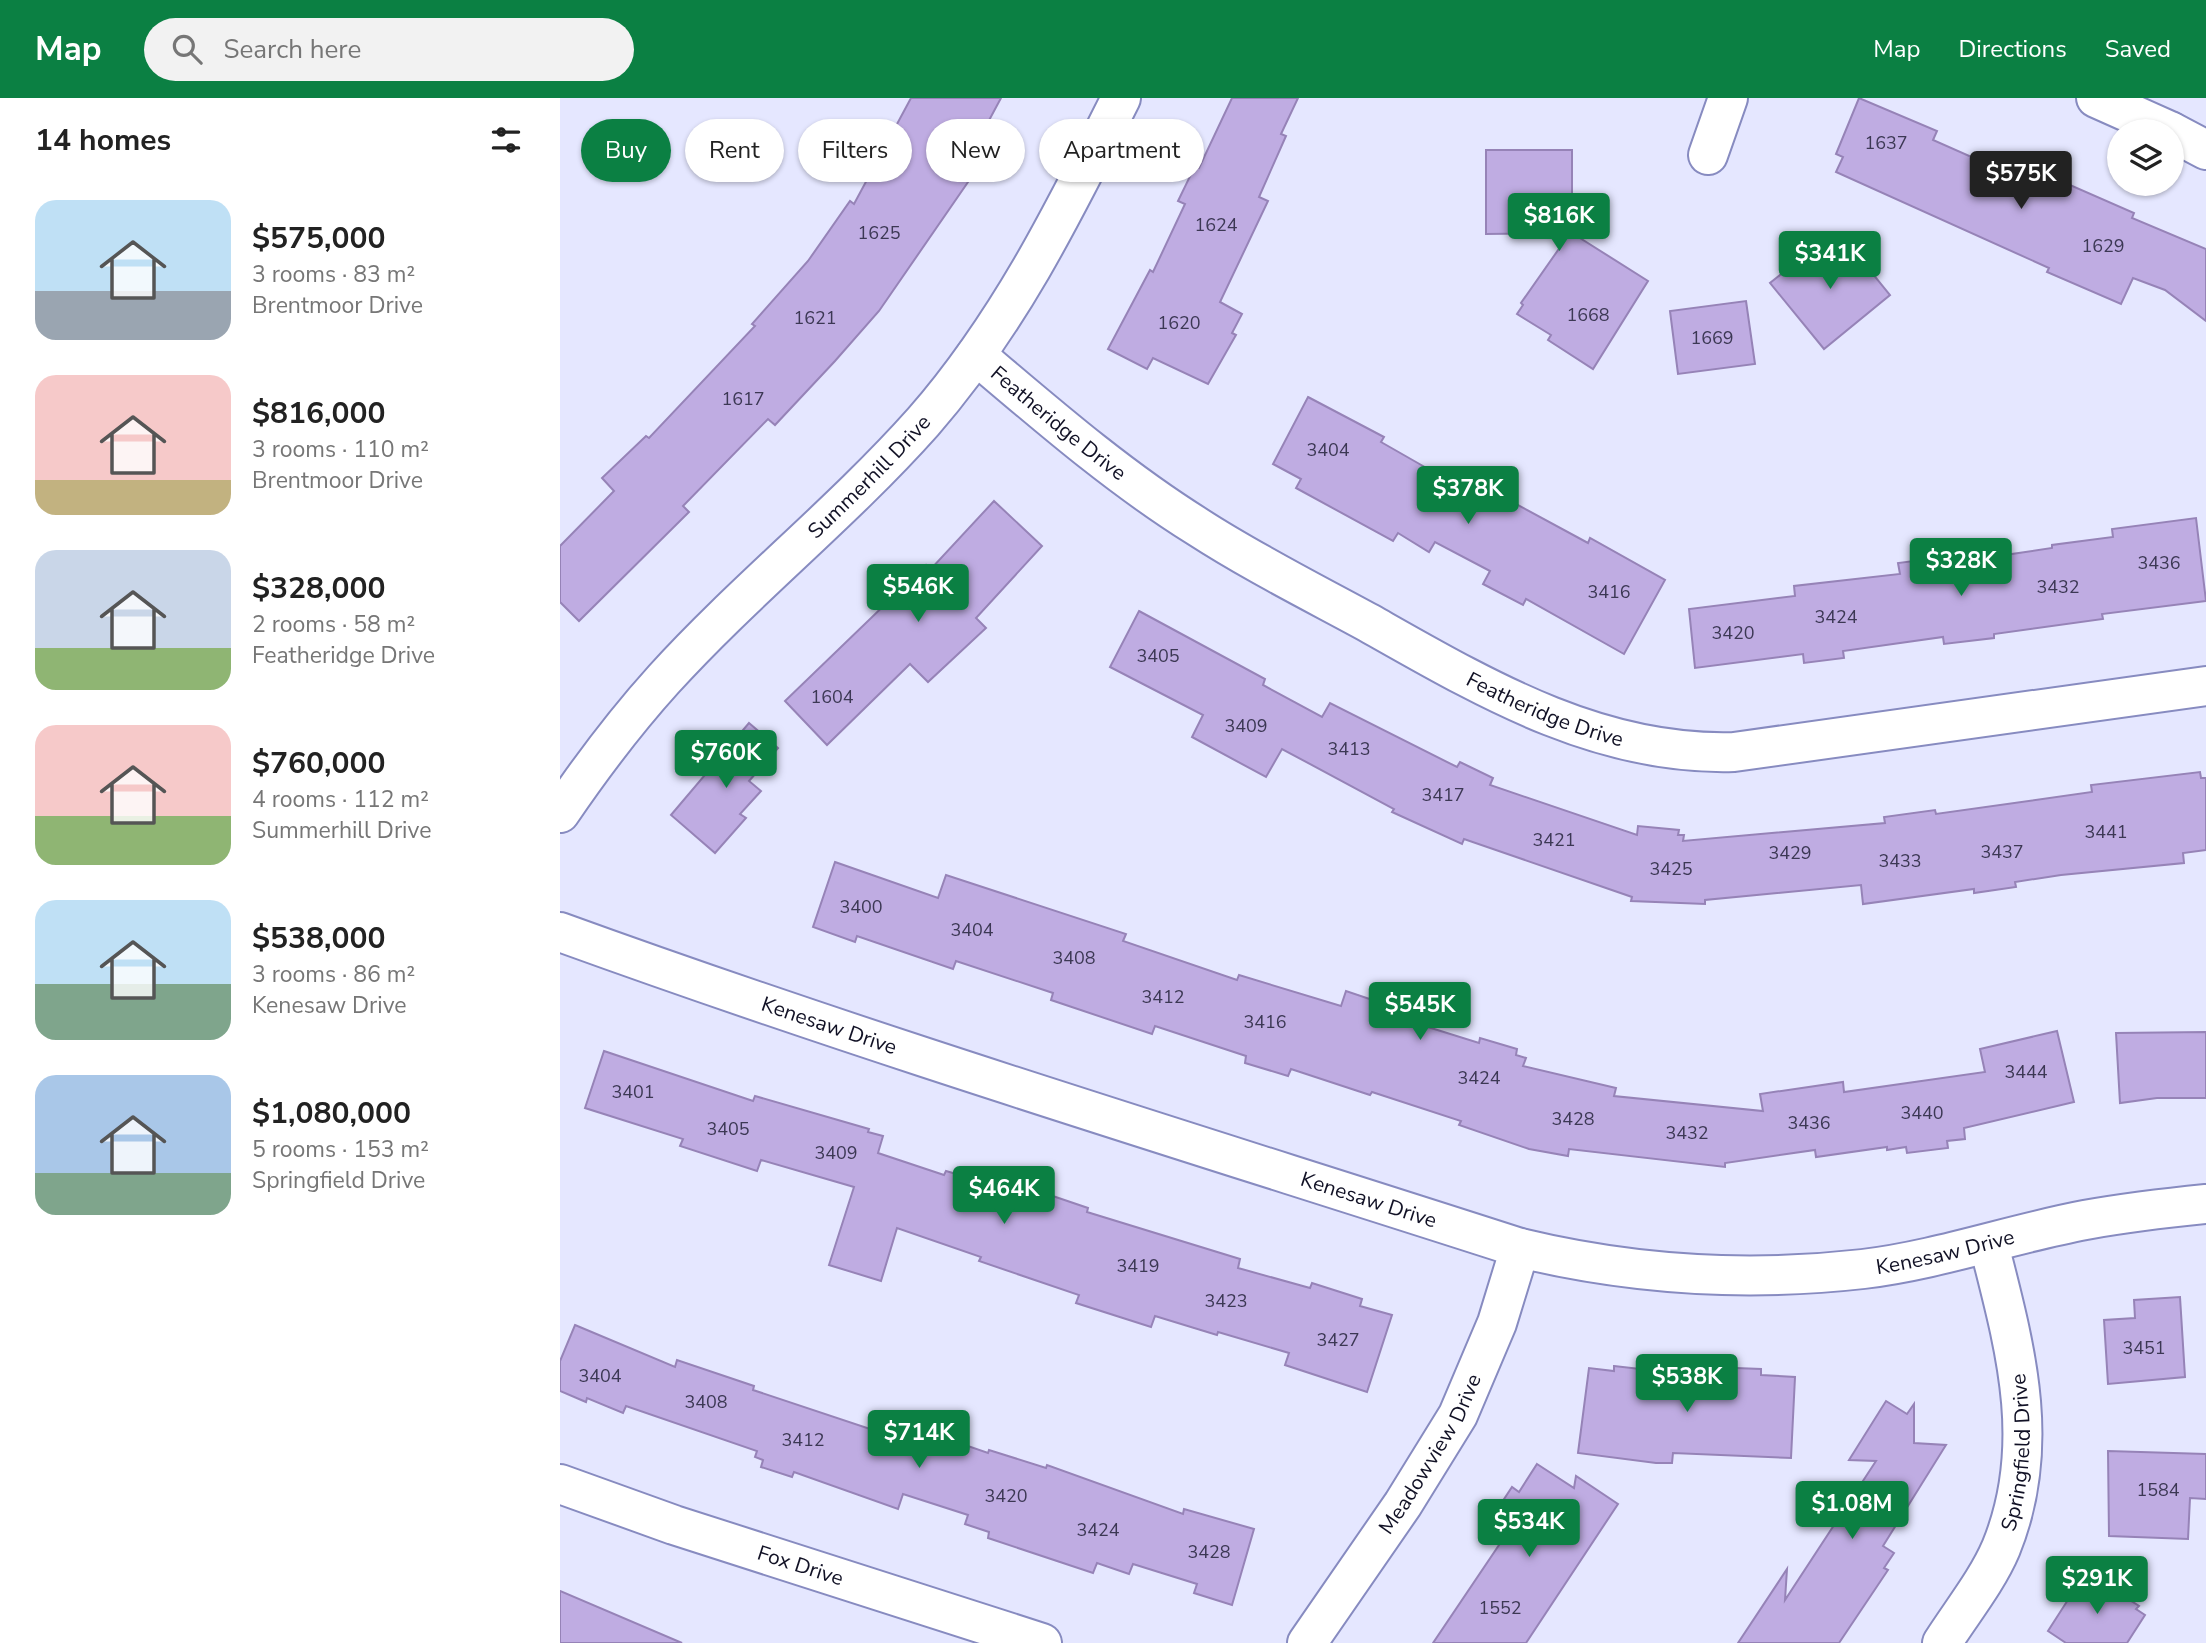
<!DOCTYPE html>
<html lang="en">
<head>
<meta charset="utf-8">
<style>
	:root { --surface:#fff; --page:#f2f2f2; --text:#222; --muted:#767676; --accent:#0b8043 }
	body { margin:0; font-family:"Nunito Sans",sans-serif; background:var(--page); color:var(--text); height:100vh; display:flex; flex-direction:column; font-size:26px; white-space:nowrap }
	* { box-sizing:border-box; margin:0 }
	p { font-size:23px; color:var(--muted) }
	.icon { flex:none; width:38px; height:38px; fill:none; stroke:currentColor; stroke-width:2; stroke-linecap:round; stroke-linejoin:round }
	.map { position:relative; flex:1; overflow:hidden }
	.sheet { display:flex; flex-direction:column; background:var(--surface); width:560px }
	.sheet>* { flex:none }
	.hud { position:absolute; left:21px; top:21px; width:665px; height:63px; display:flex; gap:14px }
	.buttons { position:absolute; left:1547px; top:21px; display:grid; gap:14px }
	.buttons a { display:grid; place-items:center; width:77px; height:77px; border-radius:50%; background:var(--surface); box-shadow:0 2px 5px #0004; font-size:35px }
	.price { position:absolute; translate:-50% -60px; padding:0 16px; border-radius:7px; background:var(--accent); color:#fff; font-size:23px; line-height:46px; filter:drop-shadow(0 2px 4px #0008) }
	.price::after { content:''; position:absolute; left:50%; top:42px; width:21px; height:16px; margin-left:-10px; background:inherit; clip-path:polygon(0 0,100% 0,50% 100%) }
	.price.current { background:#222; color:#fff }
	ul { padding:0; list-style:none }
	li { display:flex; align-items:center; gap:21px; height:175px; padding:0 35px }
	li span { display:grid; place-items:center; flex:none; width:196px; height:140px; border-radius:21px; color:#555 }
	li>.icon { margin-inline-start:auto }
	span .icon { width:84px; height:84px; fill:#fffc; stroke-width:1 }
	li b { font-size:30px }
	h2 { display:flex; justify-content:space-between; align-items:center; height:84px; padding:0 35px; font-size:30px }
	.tag { padding:0 24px; border-radius:32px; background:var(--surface); box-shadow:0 2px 5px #0004; font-size:24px; line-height:63px }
	.tag.current { background:var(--accent); color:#fff }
	header { display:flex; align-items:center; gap:42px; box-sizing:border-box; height:98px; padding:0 35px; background:var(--accent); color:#fff }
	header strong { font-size:33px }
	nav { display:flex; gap:38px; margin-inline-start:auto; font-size:24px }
	.search { width:490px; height:63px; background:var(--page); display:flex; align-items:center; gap:18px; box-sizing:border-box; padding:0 24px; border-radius:38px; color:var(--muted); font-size:26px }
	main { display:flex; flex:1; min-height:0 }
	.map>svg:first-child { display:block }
</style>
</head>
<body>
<header>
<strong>Map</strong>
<div class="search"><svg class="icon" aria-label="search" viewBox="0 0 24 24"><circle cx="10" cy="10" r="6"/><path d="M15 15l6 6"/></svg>Search here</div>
<nav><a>Map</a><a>Directions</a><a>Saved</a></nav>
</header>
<main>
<section class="sheet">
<h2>14 homes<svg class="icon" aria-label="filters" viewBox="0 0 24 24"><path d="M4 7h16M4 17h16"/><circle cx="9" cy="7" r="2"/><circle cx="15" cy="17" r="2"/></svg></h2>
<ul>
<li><span style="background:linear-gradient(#bfe0f5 65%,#9aa5b1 0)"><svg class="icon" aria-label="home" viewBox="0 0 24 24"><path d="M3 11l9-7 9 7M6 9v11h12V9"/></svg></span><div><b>$575,000</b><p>3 rooms · 83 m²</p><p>Brentmoor Drive</p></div></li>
<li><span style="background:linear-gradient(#f6c9c9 75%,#c2b280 0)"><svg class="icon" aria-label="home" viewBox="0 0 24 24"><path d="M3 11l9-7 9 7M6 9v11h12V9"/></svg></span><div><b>$816,000</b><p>3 rooms · 110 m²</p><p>Brentmoor Drive</p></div></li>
<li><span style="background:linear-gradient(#c9d6e8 70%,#8fb573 0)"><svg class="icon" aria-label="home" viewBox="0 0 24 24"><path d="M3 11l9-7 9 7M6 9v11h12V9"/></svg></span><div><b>$328,000</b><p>2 rooms · 58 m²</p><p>Featheridge Drive</p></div></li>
<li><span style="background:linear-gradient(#f6c9c9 65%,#8fb573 0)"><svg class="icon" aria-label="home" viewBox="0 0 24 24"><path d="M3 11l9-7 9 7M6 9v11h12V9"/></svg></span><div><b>$760,000</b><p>4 rooms · 112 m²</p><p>Summerhill Drive</p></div></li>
<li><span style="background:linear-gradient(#bfe0f5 60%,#7fa58c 0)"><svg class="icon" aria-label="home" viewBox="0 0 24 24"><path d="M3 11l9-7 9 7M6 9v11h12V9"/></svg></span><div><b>$538,000</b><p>3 rooms · 86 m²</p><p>Kenesaw Drive</p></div></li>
<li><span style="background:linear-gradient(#a9c7e8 70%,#7fa58c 0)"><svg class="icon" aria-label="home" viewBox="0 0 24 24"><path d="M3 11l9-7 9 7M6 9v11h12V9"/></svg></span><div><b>$1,080,000</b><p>5 rooms · 153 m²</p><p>Springfield Drive</p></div></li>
</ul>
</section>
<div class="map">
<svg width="1646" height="1545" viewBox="0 0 1646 1545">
	<rect width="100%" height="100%" fill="#e5e7ff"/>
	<!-- building -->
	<g fill="#bface2" stroke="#9683b7" stroke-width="2">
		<path d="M351 0H441L426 28 432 32 421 52 425 54 417 71 319 213 275 263 215 327 208 321 123 408 129 414 19 523 0 504V448L54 393 42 380 86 338 89 340 195 228 192 226 248 163 290 103 294 106Z"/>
		<path d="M672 0H738L721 36 726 38 699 99 708 103 660 204 682 216 672 235 676 237 648 286 593 260 587 271 548 251 590 172 593 174 625 106 618 103 635 68 639 70Z"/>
		<path d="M1299 0 1377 33 1373 42 1452 77 1458 65 1471 70 1574 115 1572 120 1646 151V223L1605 192 1573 180 1561 206 1487 174 1489 170 1276 74 1283 59 1276 56Z"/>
		<path d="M926 52H1012V135L1088 183 1033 271 988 242 991 237 957 216 963 207 961 205 1010 135 926 136Z"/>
		<path d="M1282 138 1330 197 1264 251 1210 185 1250 153 1256 159Z"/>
		<path d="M1186 203 1195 266 1118 276 1110 213Z"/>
		<path d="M748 299 824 339 821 344 891 384 897 374 1028 445 1030 440 1105 482 1064 556 966 501 963 507 923 486 930 473 875 444 869 454 838 435 833 443 736 390 741 381 713 366Z"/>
		<path d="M434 403 482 448 416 520 426 530 368 584 350 566 267 647 225 603 366 467 370 472Z"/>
		<path d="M1636 420 1646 503 1542 516 1543 521 1434 536V540L1384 546 1383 539 1283 553 1284 560 1244 565 1243 556 1135 570 1129 511 1235 498 1234 488 1340 476 1338 465 1423 454 1424 460 1492 450V447L1553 439 1552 431Z"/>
		<path d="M579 513 705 581 703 587 762 619 770 605 897 669 900 664 933 680 930 687 1077 737 1078 728 1119 732 1118 737H1124L1123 743 1325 725 1324 719 1375 712 1376 716 1532 694 1531 687 1640 674 1641 680H1646V752L1623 755 1624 765 1501 777 1455 784 1456 789 1414 795V791L1303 806 1301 787 1145 802V806L1071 803 1072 799 904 741 902 746 832 714 834 711 722 651 706 679 632 639 643 617 550 569Z"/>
		<path d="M189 625 218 650 189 683 201 693 180 716 186 720 155 755 111 717Z"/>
		<path d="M275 764 378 800 386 777 566 836 563 843 677 882 679 877 781 908 786 893 857 917 855 925 919 945 920 940 957 951 956 957 966 960 963 968 1056 990 1054 998 1203 1013 1200 996 1283 984 1284 994 1425 974 1420 951 1497 933 1514 1004 1404 1030 1405 1041 1387 1043 1388 1050 1347 1055 1346 1049 1327 1052V1049L1256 1059 1255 1052 1165 1065V1069L1009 1051 1008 1058 969 1051 899 1027 901 1023 812 994 810 997 731 971 728 978 685 965 686 958 595 928 592 936 491 902 493 895 396 863 393 871 297 838 295 844 253 829Z"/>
		<path d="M1646 934V1000H1597L1560 1005 1556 935Z"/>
		<path d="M44 953 193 1003 195 998 309 1031 308 1034 323 1038 318 1055 384 1077 386 1073 478 1100 481 1094 528 1110 527 1114 680 1161 678 1170 750 1190 752 1185 802 1201 800 1208 832 1217 807 1294 725 1267 729 1255 658 1234 657 1237 595 1218 591 1229 516 1205 519 1197 419 1163 421 1159 337 1130 321 1183 269 1167 294 1089 201 1062 197 1073 120 1048 123 1041 25 1010Z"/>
		<path d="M1620 1199 1625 1279 1548 1286 1544 1222 1575 1220 1574 1202Z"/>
		<path d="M15 1227 115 1269 117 1262 194 1288 193 1292 316 1333 321 1318 428 1355 429 1352 486 1370 487 1367 623 1416 624 1411 694 1431 672 1507 634 1495 637 1486 573 1466 569 1476 537 1465 533 1475 428 1440 429 1434 405 1426 408 1417 343 1396 338 1411 234 1374 232 1379 201 1369 203 1362 195 1359 197 1353 66 1308 63 1315 27 1300 26 1304 0 1293V1263Z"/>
		<path d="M1054 1268 1150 1279V1269L1201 1271V1277L1235 1279 1231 1360 1113 1355 1112 1365H1096L1018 1355 1029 1270 1054 1273Z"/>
		<path d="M1326 1303 1347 1316 1354 1306V1345L1386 1347 1323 1448 1334 1455 1324 1470 1328 1472 1279 1545H1178L1227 1471 1225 1502 1316 1363 1289 1362Z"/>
		<path d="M1548 1353 1646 1356V1401L1630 1400 1628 1441 1549 1438Z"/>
		<path d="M977 1366 1014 1390 1016 1378 1058 1406 966 1545H873L941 1444 923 1433 952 1389 959 1394Z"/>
		<path d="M1530 1477 1579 1508 1576 1511 1585 1517 1567 1545H1506L1488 1533 1513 1494 1518 1497Z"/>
		<path d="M0 1493 122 1545H0Z"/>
	</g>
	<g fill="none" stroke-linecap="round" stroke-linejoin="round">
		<!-- minor casing -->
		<g stroke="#878bc0" stroke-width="42">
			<g id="minor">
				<path d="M1536 0 1610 33"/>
				<path d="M1612 34 1646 52"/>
				<path d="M1148 57 1168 0"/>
				<path id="s1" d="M416 257C488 318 558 379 638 429 692 464 752 494 809 525 924 590 1038 658 1174 654L1646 588"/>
				<path id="s2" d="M0 715C32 668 66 623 104 581 186 491 282 415 363 324 448 227 504 114 561 0"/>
				<path id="s3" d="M0 834C317 949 640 1047 960 1150 1072 1177 1188 1184 1303 1171 1378 1162 1451 1136 1525 1122 1565 1115 1606 1110 1646 1106"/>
				<path id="s4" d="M0 1386 114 1427 482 1545"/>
				<path id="s5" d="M747 1545 843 1406 898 1317 937 1225 960 1150"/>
				<path id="s6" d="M1382 1545C1401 1515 1427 1483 1441 1450 1483 1347 1455 1249 1429 1147"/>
			</g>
		</g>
		<!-- minor -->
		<use href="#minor" stroke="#fff" stroke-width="38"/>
	</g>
	<g text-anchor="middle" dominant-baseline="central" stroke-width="7" stroke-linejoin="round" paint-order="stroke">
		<!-- number labels -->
		<g font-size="18" fill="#3c3854">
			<text x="1326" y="45">1637</text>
			<text x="656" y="127">1624</text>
			<text x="319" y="135">1625</text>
			<text x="1543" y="148">1629</text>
			<text x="1028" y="217">1668</text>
			<text x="255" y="220">1621</text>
			<text x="619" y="225">1620</text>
			<text x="1152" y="240">1669</text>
			<text x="183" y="301">1617</text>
			<text x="768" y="352">3404</text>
			<text x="1599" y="465">3436</text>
			<text x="1498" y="489">3432</text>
			<text x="1049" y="494">3416</text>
			<text x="1276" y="519">3424</text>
			<text x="1173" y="535">3420</text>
			<text x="598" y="558">3405</text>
			<text x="272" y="599">1604</text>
			<text x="686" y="628">3409</text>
			<text x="789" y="651">3413</text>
			<text x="883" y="697">3417</text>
			<text x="1546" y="734">3441</text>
			<text x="994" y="742">3421</text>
			<text x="1442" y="754">3437</text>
			<text x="1230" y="755">3429</text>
			<text x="1340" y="763">3433</text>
			<text x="1111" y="771">3425</text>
			<text x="301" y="809">3400</text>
			<text x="412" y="832">3404</text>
			<text x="514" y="860">3408</text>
			<text x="603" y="899">3412</text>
			<text x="705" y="924">3416</text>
			<text x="1466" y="974">3444</text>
			<text x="919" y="980">3424</text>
			<text x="73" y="994">3401</text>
			<text x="1362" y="1015">3440</text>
			<text x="1013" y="1021">3428</text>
			<text x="1249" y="1025">3436</text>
			<text x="168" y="1031">3405</text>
			<text x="1127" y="1035">3432</text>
			<text x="276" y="1055">3409</text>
			<text x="578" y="1168">3419</text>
			<text x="666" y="1203">3423</text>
			<text x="778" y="1242">3427</text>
			<text x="1584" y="1250">3451</text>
			<text x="40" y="1278">3404</text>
			<text x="146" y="1304">3408</text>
			<text x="243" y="1342">3412</text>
			<text x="1598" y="1392">1584</text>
			<text x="446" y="1398">3420</text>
			<text x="538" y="1432">3424</text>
			<text x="649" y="1454">3428</text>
			<text x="940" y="1510">1552</text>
		</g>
		<!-- street labels -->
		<g font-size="21" fill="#111125" stroke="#fff">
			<text stroke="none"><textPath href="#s1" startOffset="107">Featheridge Drive</textPath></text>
			<text stroke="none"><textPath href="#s2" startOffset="458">Summerhill Drive</textPath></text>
			<text stroke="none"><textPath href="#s1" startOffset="674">Featheridge Drive</textPath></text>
			<text stroke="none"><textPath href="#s3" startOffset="285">Kenesaw Drive</textPath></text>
			<text stroke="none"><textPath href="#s3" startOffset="852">Kenesaw Drive</textPath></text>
			<text stroke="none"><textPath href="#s3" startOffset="1440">Kenesaw Drive</textPath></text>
			<text stroke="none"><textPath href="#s6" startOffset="210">Springfield Drive</textPath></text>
			<text stroke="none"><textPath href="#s5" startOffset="226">Meadowview Drive</textPath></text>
			<text stroke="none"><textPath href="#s4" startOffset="254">Fox Drive</textPath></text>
		</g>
	</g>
</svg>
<div class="buttons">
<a><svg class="icon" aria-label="layers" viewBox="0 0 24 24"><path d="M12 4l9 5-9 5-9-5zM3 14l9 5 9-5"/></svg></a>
</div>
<b class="price current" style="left:1461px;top:113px">$575K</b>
<b class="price" style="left:999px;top:155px">$816K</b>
<b class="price" style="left:1270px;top:193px">$341K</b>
<b class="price" style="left:908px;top:428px">$378K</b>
<b class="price" style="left:1401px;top:500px">$328K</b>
<b class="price" style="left:358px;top:526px">$546K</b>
<b class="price" style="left:166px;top:692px">$760K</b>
<b class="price" style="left:860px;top:944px">$545K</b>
<b class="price" style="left:444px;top:1128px">$464K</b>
<b class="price" style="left:1127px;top:1316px">$538K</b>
<b class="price" style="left:359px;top:1372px">$714K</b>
<b class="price" style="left:1292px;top:1443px">$1.08M</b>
<b class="price" style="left:969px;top:1461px">$534K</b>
<b class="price" style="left:1537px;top:1518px">$291K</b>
<div class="hud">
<a class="tag current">Buy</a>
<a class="tag">Rent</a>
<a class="tag">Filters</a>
<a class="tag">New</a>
<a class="tag">Apartment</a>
</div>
</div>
</main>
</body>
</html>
